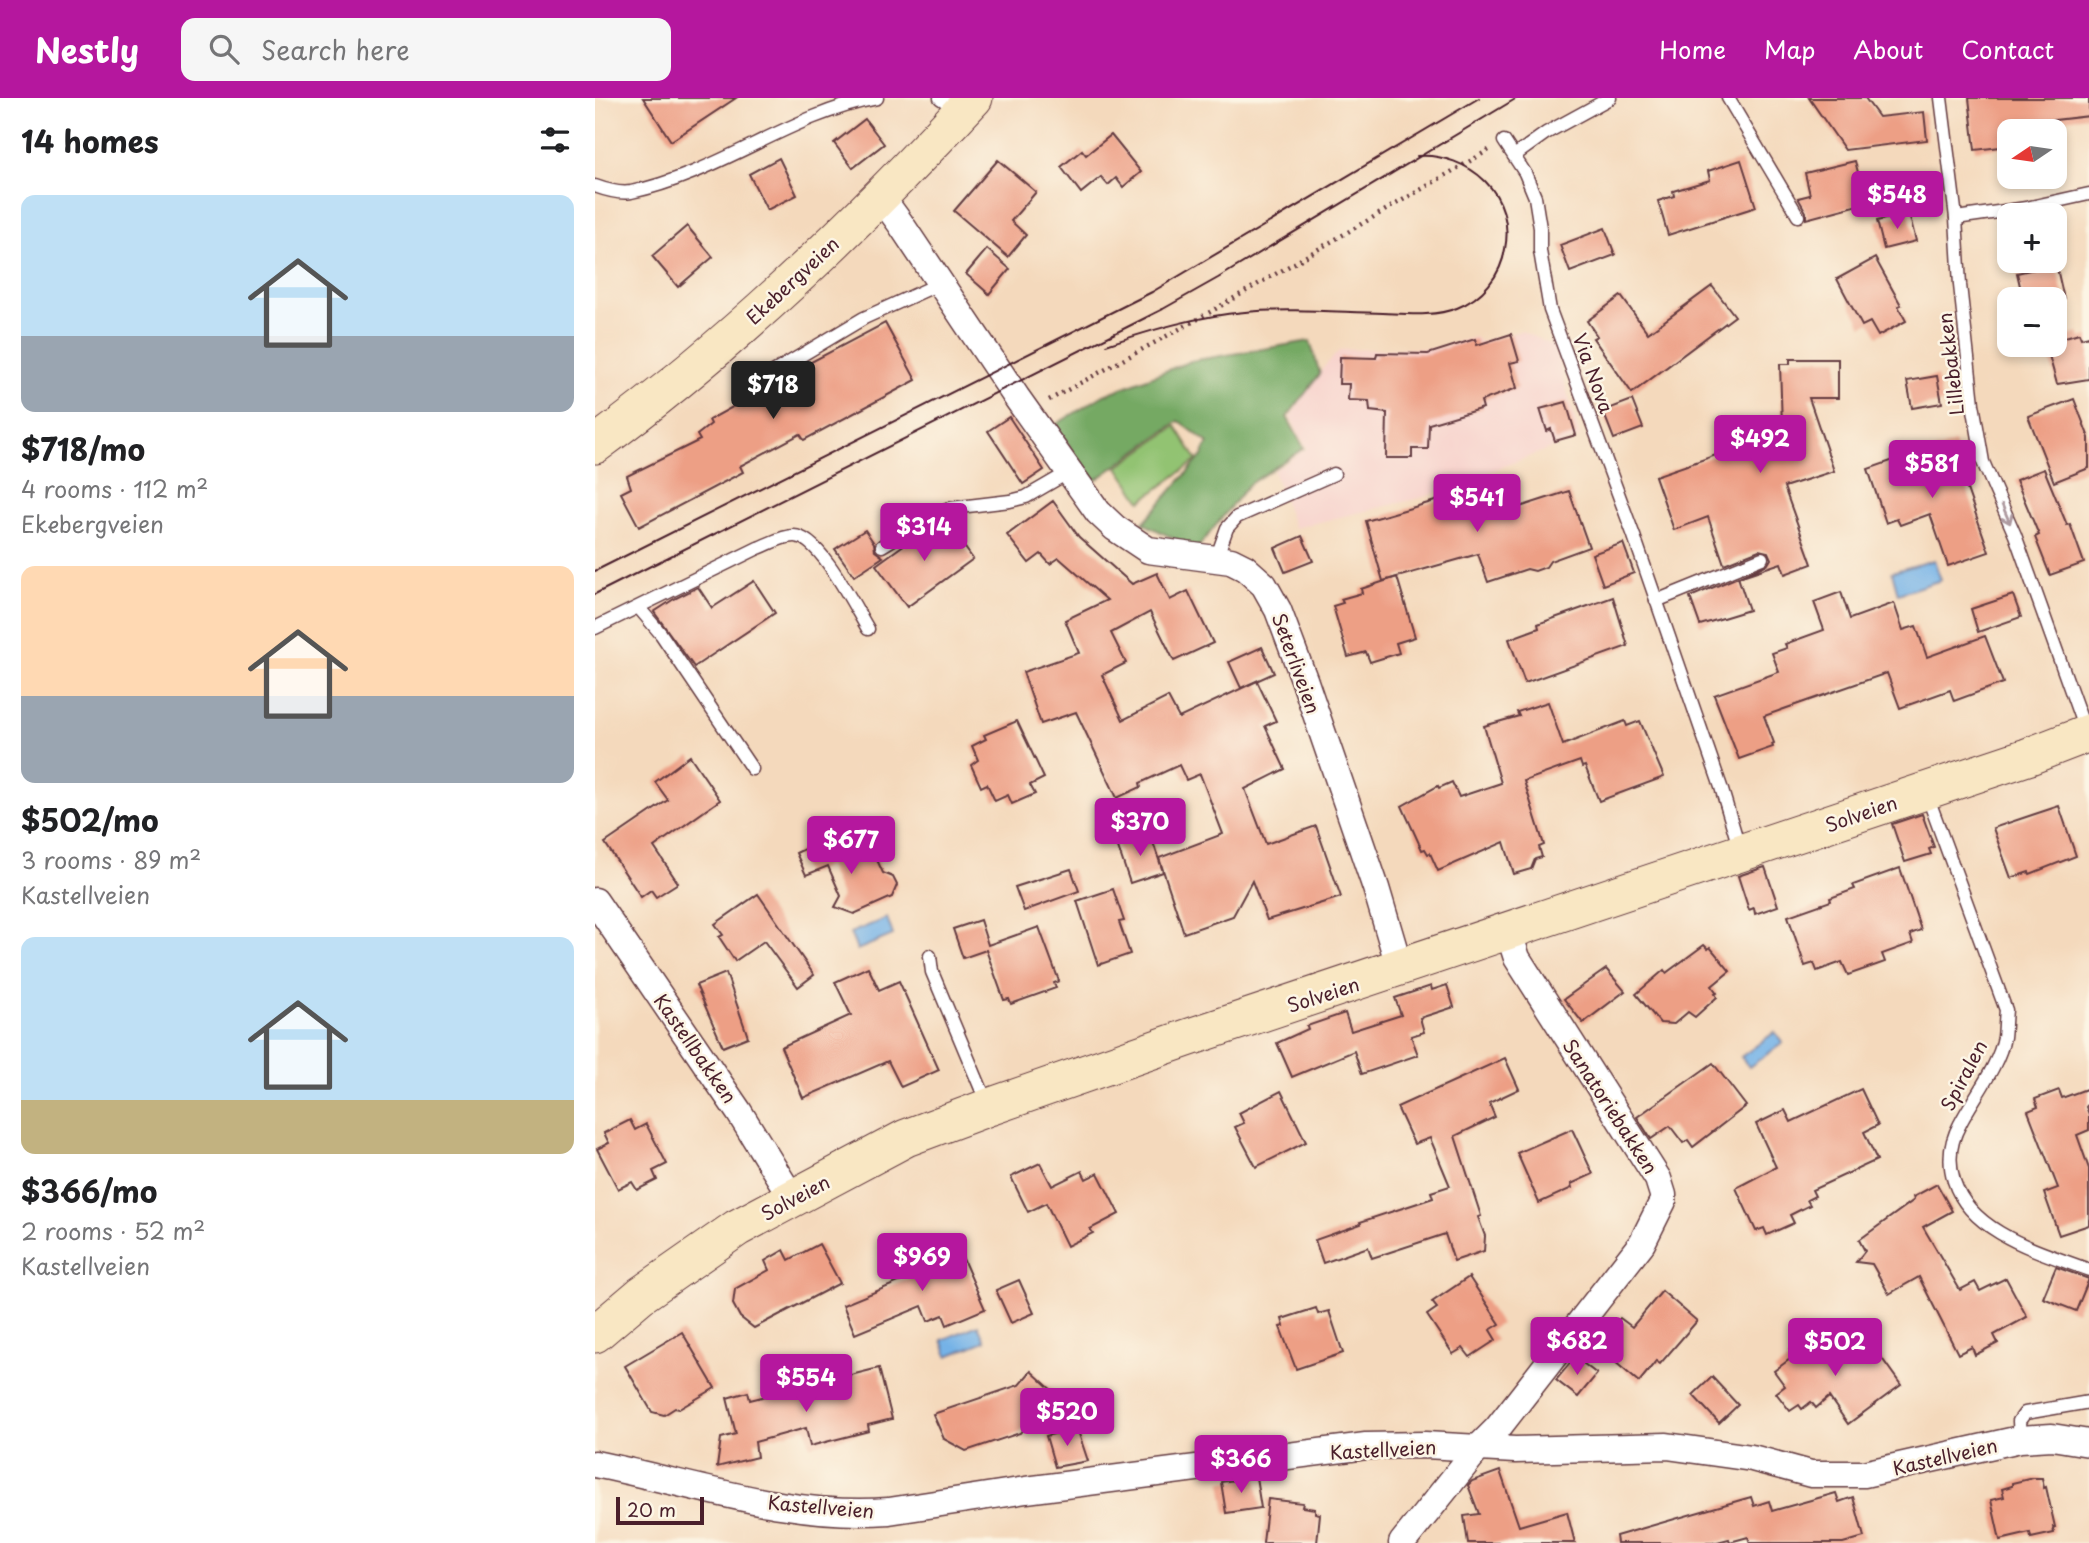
<!DOCTYPE html>
<html lang="en">
<head>
<meta charset="utf-8">
<style>
	:root { --surface:#fff; --page:#f6f6f6; --text:#202124; --muted:#757577; --accent:#b5179e }
	body { margin:0; font-family:"Playpen Sans",sans-serif; background:var(--page); color:var(--text); height:100vh; display:flex; flex-direction:column; font-size:26px; white-space:nowrap }
	* { box-sizing:border-box; margin:0 }
	p { font-size:23px; color:var(--muted) }
	.icon { flex:none; width:38px; height:38px; fill:none; stroke:currentColor; stroke-width:2; stroke-linecap:round; stroke-linejoin:round }
	.map { position:relative; flex:1; overflow:hidden }
	.drawer { display:flex; flex-direction:column; background:var(--surface); width:595px }
	.drawer>* { flex:none }
	.needle { width:46px; rotate:257deg }
	.fabs { position:absolute; left:1402px; top:21px; display:grid; gap:14px }
	.fabs a { display:grid; place-items:center; width:70px; height:70px; border-radius:14px; background:var(--surface); box-shadow:0 4px 10px #0003; font-size:35px }
	.scale { position:absolute; left:21px; bottom:18px; width:88px; box-sizing:border-box; padding-left:7px; border:4px solid #4a1f2b; border-top:0; font-size:19px; line-height:24px; white-space:nowrap; color:#4a1f2b; -webkit-text-stroke:5px #fcf5e5; paint-order:stroke }
	.price { position:absolute; translate:-50% -60px; padding:0 16px; border-radius:7px; background:var(--accent); color:#fff; font-size:23px; line-height:46px; filter:drop-shadow(0 2px 4px #0008) }
	.price::after { content:''; position:absolute; left:50%; top:42px; width:21px; height:16px; margin-left:-10px; background:inherit; clip-path:polygon(0 0,100% 0,50% 100%) }
	.price.active { background:#222; color:#fff }
	ul { padding:0; list-style:none }
	li { display:grid; align-content:center; gap:14px; height:371px; padding:0 21px }
	li span { display:grid; place-items:center; height:217px; border-radius:14px; color:#555 }
	li>.icon { margin-inline-start:auto }
	span .icon { width:126px; height:126px; fill:#fffc; stroke-width:1 }
	li b { font-size:30px }
	h2 { display:flex; justify-content:space-between; align-items:center; height:84px; padding:0 21px; font-size:30px }
	header { display:flex; align-items:center; gap:42px; box-sizing:border-box; height:98px; padding:0 35px; background:var(--accent); color:#fff }
	header strong { font-size:33px }
	nav { display:flex; gap:38px; margin-inline-start:auto; font-size:24px }
	.search { width:490px; height:63px; background:var(--page); display:flex; align-items:center; gap:18px; box-sizing:border-box; padding:0 24px; border-radius:14px; color:var(--muted); font-size:26px }
	main { display:flex; flex:1; min-height:0 }
	.map>svg:first-child { display:block }
</style>
</head>
<body>
<header>
<strong>Nestly</strong>
<div class="search"><svg class="icon" aria-label="search" viewBox="0 0 24 24"><circle cx="10" cy="10" r="6"/><path d="M15 15l6 6"/></svg>Search here</div>
<nav><a>Home</a><a>Map</a><a>About</a><a>Contact</a></nav>
</header>
<main>
<section class="drawer">
<h2>14 homes<svg class="icon" aria-label="filters" viewBox="0 0 24 24"><path d="M4 7h16M4 17h16"/><circle cx="9" cy="7" r="2"/><circle cx="15" cy="17" r="2"/></svg></h2>
<ul>
<li><span style="background:linear-gradient(#bfe0f5 65%,#9aa5b1 0)"><svg class="icon" aria-label="home" viewBox="0 0 24 24"><path d="M3 11l9-7 9 7M6 9v11h12V9"/></svg></span><div><b>$718/mo</b><p>4 rooms · 112 m²</p><p>Ekebergveien</p></div></li>
<li><span style="background:linear-gradient(#ffd9b3 60%,#9aa5b1 0)"><svg class="icon" aria-label="home" viewBox="0 0 24 24"><path d="M3 11l9-7 9 7M6 9v11h12V9"/></svg></span><div><b>$502/mo</b><p>3 rooms · 89 m²</p><p>Kastellveien</p></div></li>
<li><span style="background:linear-gradient(#bfe0f5 75%,#c2b280 0)"><svg class="icon" aria-label="home" viewBox="0 0 24 24"><path d="M3 11l9-7 9 7M6 9v11h12V9"/></svg></span><div><b>$366/mo</b><p>2 rooms · 52 m²</p><p>Kastellveien</p></div></li>
</ul>
</section>
<div class="map">
<svg width="1494" height="1445" viewBox="0 0 1494 1445">
	<rect width="100%" height="100%" fill="#fcf5e5"/>
	<filter id="ink" filterUnits="userSpaceOnUse"><feTurbulence type="fractalNoise" baseFrequency=".0143" numOctaves="2"/><feDisplacementMap in="SourceGraphic" scale="14" xChannelSelector="R" yChannelSelector="G"/><feConvolveMatrix kernelMatrix="1 2 1 2 8 2 1 2 1" color-interpolation-filters="sRGB"/></filter>
	<filter id="wash" filterUnits="userSpaceOnUse"><feTurbulence type="fractalNoise" baseFrequency=".00686" numOctaves="4" result="noise"/><feDisplacementMap in="SourceGraphic" scale="28" xChannelSelector="R" yChannelSelector="G"/><feGaussianBlur stdDeviation="1.57" result="paint"/><feColorMatrix in="noise" values="0 0 0 0 0 0 0 0 0 0 0 0 0 0 0 0 0 1.4 0 .05"/><feComposite in="paint" operator="in"/></filter>
	<g filter="url(#wash)">
		<rect width="100%" height="100%" fill="#f4d9bc"/>
		<!-- built -->
		<path fill="#f7d0cb" d="M926 233 959 248 985 339 829 399 699 430 678 373 712 350 695 319 728 270 745 252 843 250 880 239 885 244Z"/>
		<!-- green -->
		<path fill="#92c372" stroke="#6e714e" stroke-width="2" d="M581 328 602 362 546 403 523 369Z"/>
		<!-- forest -->
		<path fill="#75a964" stroke="#606448" stroke-width="2" d="M715 243 725 276 692 319 709 350 653 387 601 452 548 425 607 358 613 345 584 323 498 384 460 327 509 297 596 263Z"/>
		<!-- water -->
		<g fill="#74b2e7" stroke="#5f6889" stroke-width="2">
			<path d="M1339 462 1346 482 1303 496 1297 474Z"/>
			<path d="M292 820 298 837 262 852 255 835Z"/>
			<path d="M1180 934 1188 945 1154 969 1146 959Z"/>
			<path d="M383 1227 390 1243 353 1258 347 1242Z"/>
		</g>
		<g id="blocks">
			<!-- building -->
			<g fill="#ed9f85">
				<path d="M48 0H141L76 43Z"/>
				<path d="M1214 0H1270L1284 19 1329 14 1332 42 1250 52Z"/>
				<path d="M1374 0H1494V18L1434 25 1435 33H1414V48L1380 52Z"/>
				<path d="M270 21 289 46 258 70 239 45Z"/>
				<path d="M516 37 546 74 528 89 521 80 513 87 506 79 486 95 466 69 487 52 491 57Z"/>
				<path d="M184 60 202 97 172 112 154 76Z"/>
				<path d="M403 62 441 94 416 123 431 137 413 159 359 113Z"/>
				<path d="M1146 62 1161 109 1073 137 1063 103 1079 98 1078 93 1115 82 1113 73Z"/>
				<path d="M1260 63 1271 105 1211 121V114L1203 100 1215 97 1210 75Z"/>
				<path d="M1314 115 1321 143 1289 151 1282 123Z"/>
				<path d="M92 128 118 159 83 189 57 158Z"/>
				<path d="M1010 130 1020 157 975 174 965 147Z"/>
				<path d="M392 151 415 171 394 196 371 176Z"/>
				<path d="M1280 160 1306 207 1303 208 1311 223 1283 238 1275 224 1267 228 1242 181Z"/>
				<path d="M1461 166 1469 201H1428L1422 175Z"/>
				<path d="M1117 188 1140 218 1037 295 998 240 1002 238 992 223 1026 198 1053 235Z"/>
				<path d="M290 225 321 282 209 342 205 336 145 368 148 374 44 429 26 395 36 390 32 378 105 342 102 337 116 326 114 322 136 310 150 299Z"/>
				<path d="M1484 235 1486 240 1494 238V281L1462 286 1452 250 1460 248V242Z"/>
				<path d="M916 236 924 263 915 265 922 290 886 303 888 310 834 326 833 351H817V360H791L792 315 775 313 774 303 753 302 754 286H744L745 259 781 260 782 255 833 256 880 241 882 247Z"/>
				<path d="M1195 261H1243V300H1214L1239 373 1189 389 1217 466 1190 476 1186 465 1144 479 1173 466 1176 461 1173 454 1164 452 1129 466 1113 419 1079 432 1060 378 1153 346 1151 330 1187 328 1185 266H1195Z"/>
				<path d="M1342 278 1347 305 1317 310 1312 283Z"/>
				<path d="M1479 301 1494 340V370L1459 384 1433 318Z"/>
				<path d="M1037 302 1048 330 1019 341 1008 313Z"/>
				<path d="M971 304 981 337 960 343 956 331 952 333 945 311Z"/>
				<path d="M414 319 449 372 428 386 393 333Z"/>
				<path d="M1359 345 1369 373 1366 374 1394 454 1353 468 1335 416 1305 427 1302 421 1291 425 1273 371 1316 356 1318 360Z"/>
				<path d="M1449 371 1472 427 1475 426 1489 465 1455 477 1440 439 1444 437 1421 382Z"/>
				<path d="M889 380 903 416 974 393 994 449 955 463 951 469 940 473 932 471 893 484 883 456 788 483 771 423 847 401 845 396Z"/>
				<path d="M458 403 484 439 537 486 562 475 575 502 593 493 618 545 579 563 555 514 516 535 531 565 507 577 528 622 573 599 584 620 662 583 681 623 670 628 690 671 650 691 671 746 721 728 746 799 672 822 657 783 638 818 589 835 564 760 628 736 605 676 591 682 584 667 545 685 546 689 522 700 481 614 446 626 428 574 484 555 470 522 512 502 464 460 455 466 446 456 434 465 412 437Z"/>
				<path d="M351 423 378 461 312 509 281 467 328 433 340 427 342 430Z"/>
				<path d="M270 432 279 445 280 453 288 459 259 478 240 451Z"/>
				<path d="M707 438 718 463 690 474 680 450Z"/>
				<path d="M1028 445 1039 475 1008 487 997 456Z"/>
				<path d="M802 479 820 539 801 545 804 555 775 564 771 554 753 559 738 508 748 505 746 501 767 495 766 491Z"/>
				<path d="M1143 479 1154 512 1105 527 1095 499Z"/>
				<path d="M159 483 180 515 99 569 59 514 79 501 103 489 117 510Z"/>
				<path d="M1246 494 1255 521 1299 505 1308 532 1321 528 1332 559 1390 538 1408 585 1359 603 1355 592 1305 610 1292 575 1169 618 1179 645 1177 646 1178 649 1144 661 1119 597 1184 574 1177 555 1192 550 1190 546 1229 532 1219 504Z"/>
				<path d="M1418 497 1426 519 1383 534 1376 511Z"/>
				<path d="M1018 499 1033 548 930 585 914 541 944 530 943 526Z"/>
				<path d="M667 549 679 575 646 590 634 564Z"/>
				<path d="M953 604 968 647 1030 623 1032 628 1045 623 1069 679 1004 703 990 668 987 669 985 663 929 683 949 747 944 749 947 759 940 761 936 771 919 776 909 744 843 773 835 755 833 756 830 751 827 752 807 708 843 688 844 690 857 684 864 699 906 685 889 628 924 618 922 614Z"/>
				<path d="M422 623 449 680 435 687 440 696 417 706 413 697 400 703 392 686 386 689 376 667 383 662 377 648 391 641 389 637Z"/>
				<path d="M95 658 125 702 59 749 83 785 61 799 56 792 46 799 10 745 73 702 60 684Z"/>
				<path d="M1464 708 1481 758 1435 776 1434 774 1416 780 1398 730Z"/>
				<path d="M1327 716 1339 749 1334 751 1336 756 1310 764 1297 726Z"/>
				<path d="M555 735 568 774 535 785 522 746Z"/>
				<path d="M228 742 237 762 271 747 273 752 277 751 288 775 298 779 302 787 297 799 259 816 240 809 246 798 233 768 211 777 201 755Z"/>
				<path d="M1170 769 1183 808 1160 816 1159 810 1154 812 1143 778Z"/>
				<path d="M1305 770 1326 832 1315 836 1318 845 1287 856 1290 864 1253 877 1247 864 1222 873 1219 865 1210 868 1193 818 1236 803 1235 800 1260 791 1258 787Z"/>
				<path d="M476 771 484 793 429 813 420 789Z"/>
				<path d="M518 791 529 823 524 824 535 856 503 867 482 803Z"/>
				<path d="M163 796 219 877 203 889 169 843 140 863 124 839 128 837 120 826Z"/>
				<path d="M385 822 393 847 444 829 464 883 459 885 461 890 416 906 414 901 409 902 391 852 368 860 358 831Z"/>
				<path d="M1109 847 1113 851 1115 849 1135 873 1117 888 1122 895 1120 896 1122 899 1100 919 1093 914 1079 926 1065 925 1041 896 1069 872 1071 875Z"/>
				<path d="M273 869 284 892 304 883 344 972 306 989 293 963 208 1000 186 949 256 917 240 884Z"/>
				<path d="M1011 871 1030 893 988 925 969 901Z"/>
				<path d="M131 875 153 939 128 949 101 887Z"/>
				<path d="M852 887 859 909 825 920 829 934 816 938 823 957 767 976 759 953 697 979 682 945 713 931 712 928 750 915 756 933 806 917 800 900 836 888 837 892Z"/>
				<path d="M910 960 924 991 894 1005 900 1019 860 1038 886 1118 883 1119 890 1138 889 1153 859 1163 850 1136 777 1160 773 1149 728 1165 720 1142 766 1126 765 1124 838 1100 836 1094 855 1088 835 1040 819 1046 802 1009Z"/>
				<path d="M1118 965 1151 1008 1098 1049 1093 1042 1088 1045 1075 1028 1056 1041 1042 1019Z"/>
				<path d="M1494 990V1005L1491 1009 1494 1016V1032L1482 1037 1494 1071V1127L1464 1137 1449 1095 1463 1090 1433 1013 1443 1009 1440 1001 1464 992 1467 1000Z"/>
				<path d="M1266 991 1283 1027 1269 1034 1282 1062 1217 1092 1220 1098 1212 1102 1215 1107 1195 1117 1199 1125 1172 1137 1169 1130 1161 1133 1141 1090 1181 1069 1161 1026 1190 1012 1196 1024Z"/>
				<path d="M686 993 711 1044 661 1069 640 1029 649 1025 644 1015Z"/>
				<path d="M35 1022 40 1032 51 1026 72 1066 58 1073 62 1082 42 1092 37 1084 23 1091 2 1051 14 1045 9 1035Z"/>
				<path d="M977 1031 998 1076 976 1086 977 1090 944 1105 922 1055Z"/>
				<path d="M445 1065 457 1088 487 1073 491 1081 503 1075 524 1116 495 1131 498 1135 472 1148 451 1105 433 1114 416 1079Z"/>
				<path d="M1342 1086 1357 1113 1328 1129 1365 1192 1380 1184 1385 1193 1411 1180 1432 1219 1399 1237 1403 1245 1380 1257 1377 1249 1363 1256 1324 1179 1294 1196 1277 1166 1261 1164 1270 1153 1264 1142 1319 1102 1318 1099Z"/>
				<path d="M361 1145 390 1211 352 1227 348 1217 333 1223 327 1208 260 1236 248 1207 316 1179 311 1167Z"/>
				<path d="M224 1146 245 1185 159 1230 145 1219 138 1206 140 1191 174 1172 170 1163 189 1152 194 1162Z"/>
				<path d="M1461 1169 1494 1181 1481 1213 1448 1200Z"/>
				<path d="M874 1179 905 1226 895 1232 901 1242 875 1259 868 1250 858 1256 832 1217 842 1210 837 1204Z"/>
				<path d="M424 1182 439 1215 416 1225 401 1192Z"/>
				<path d="M1067 1193 1102 1223 1065 1266 1061 1263 1044 1284 1001 1248 1025 1220 1037 1229Z"/>
				<path d="M721 1210 723 1216 734 1213 748 1255 701 1271 685 1229 689 1228 687 1221Z"/>
				<path d="M87 1234 120 1290 84 1311 80 1310 69 1317 57 1314 30 1268Z"/>
				<path d="M1214 1236 1219 1243 1227 1237 1245 1261 1273 1241 1306 1287 1253 1326 1234 1299 1221 1310 1216 1304 1207 1311 1204 1307 1195 1313 1181 1295 1190 1288 1179 1273 1199 1258 1195 1251Z"/>
				<path d="M980 1259 1002 1276 983 1299 961 1282Z"/>
				<path d="M284 1270 297 1321 273 1327 274 1333 215 1348 211 1330 160 1344 162 1359 122 1369 126 1340 141 1336 132 1300 153 1294 155 1302Z"/>
				<path d="M436 1273 460 1295 425 1335 371 1353 349 1341 338 1316 424 1287Z"/>
				<path d="M1117 1279 1143 1307 1124 1325 1098 1297Z"/>
				<path d="M482 1330 493 1363 460 1369 451 1338Z"/>
				<path d="M905 1373 924 1428 972 1414 980 1445H873L869 1418 884 1416 873 1387 877 1383Z"/>
				<path d="M661 1379 666 1410 631 1415 626 1384Z"/>
				<path d="M1438 1380H1447L1449 1390 1451 1389 1460 1429H1458L1459 1435 1436 1440 1435 1435 1405 1442 1396 1402 1409 1399 1407 1391 1417 1388V1385Z"/>
				<path d="M1241 1395 1244 1404 1258 1399 1269 1439 1248 1445H1155L1153 1439 1135 1444 1134 1441 1118 1445H1022L1021 1438 1156 1399 1159 1408 1174 1403 1177 1413Z"/>
				<path d="M673 1401 708 1405 707 1409 720 1411V1415L725 1416 722 1445H668Z"/>
			</g>
		</g>
	</g>
	<g filter="url(#ink)">
		<use href="#blocks" fill-opacity="0" stroke="#643b41" stroke-width="2"/>
		<g fill="none" stroke-linecap="round" stroke-linejoin="round">
			<!-- lane casing -->
			<g stroke="#643b41" stroke-width="15">
				<g id="lane">
					<path d="M345 0 363 12"/>
					<path d="M1133 0 1203 118"/>
					<path d="M1346 0 1361 120 1365 187 1378 306 1388 364 1420 437 1490 632"/>
					<path d="M909 43 930 75 940 99 945 130V153L955 212 1039 438 1126 689 1145 752"/>
					<path d="M919 58 951 35 1015 0"/>
					<path d="M0 88C11 92 24 96 36 94 123 76 195 16 282 0"/>
					<path d="M1361 120 1431 110 1494 96"/>
					<path d="M165 282 269 220 346 185"/>
					<path d="M287 448 323 426 356 410 415 403 431 399 474 374"/>
					<path d="M621 461 632 430 642 419 739 376"/>
					<path d="M1061 503 1167 460"/>
					<path d="M44 510 66 536 157 671"/>
					<path d="M0 530 163 450C174 446 187 438 199 438 225 438 260 510 273 531"/>
					<path d="M1332 697 1411 912C1410 921 1410 931 1409 939 1404 968 1378 1000 1365 1026 1355 1044 1353 1064 1359 1083 1376 1136 1447 1154 1494 1172"/>
					<path d="M335 858 337 874 392 1005"/>
					<path d="M1425 1341 1424 1323 1430 1315 1494 1304"/>
				</g>
			</g>
			<!-- street casing -->
			<g stroke="#643b41" stroke-width="29">
				<g id="street">
					<path d="M286 99 305 125 422 300 503 414 520 430 553 452 636 463 650 470 669 487 683 512 709 581 781 790 805 871"/>
					<path d="M0 803 144 1014 197 1100"/>
					<path d="M0 1366C97 1385 195 1421 294 1413L431 1392 771 1348 830 1347 920 1352 1072 1348 1157 1360 1216 1376H1269L1425 1341 1457 1339 1494 1345"/>
					<path d="M807 1445 884 1349 902 1331 1047 1145 1068 1103V1097L1063 1081 922 860 913 832"/>
				</g>
			</g>
			<!-- secondary casing -->
			<g stroke="#643b41" stroke-width="39">
				<g id="secondary">
					<path d="M0 347C138 246 263 126 379 0"/>
					<path d="M0 1236 46 1197 142 1130 311 1040 394 1009 592 940 1432 659 1494 635"/>
				</g>
			</g>
			<!-- path -->
			<path stroke="#643b41" stroke-width="4.5" stroke-dasharray="2 5" stroke-linecap="butt" d="M454 302 603 221 894 52"/>
			<!-- lane -->
			<use href="#lane" stroke="#fff" stroke-width="12"/>
			<!-- street -->
			<use href="#street" stroke="#fff" stroke-width="26"/>
			<!-- secondary -->
			<use href="#secondary" stroke="#f9e7c3" stroke-width="37"/>
			<!-- tram -->
			<g stroke="#4a1f2b" stroke-width="2">
				<path d="M511 247C557 232 602 218 650 214 696 210 742 214 788 215 813 216 839 219 862 210 887 200 906 178 910 151 915 126 908 101 890 83 873 66 847 56 822 58"/>
				<path d="M0 473 557 194 884 0"/>
				<path d="M0 496 568 211 623 180 922 0"/>
			</g>
		</g>
		<!-- one-way arrows -->
		<defs><path id="oneway-shaft" d="M-6 0H5M1.5-3L5.5 0L1.5 3" fill="none" stroke-width="1.6" stroke-linecap="round" stroke-linejoin="round" transform="scale(1.75)"/></defs>
		<use stroke="#ae9aa0" href="#oneway-shaft" transform="translate(1411 416) rotate(67)"/>
	</g>
	<g text-anchor="middle" dominant-baseline="central" stroke-width="5" stroke-linejoin="round" paint-order="stroke">
		<!-- street labels -->
		<g font-size="19" fill="#4a1f2b" stroke="#fcf5e5">
			<text transform="translate(197 182) rotate(-43)">Ekebergveien</text>
			<text transform="translate(1355 266) rotate(-97)">Lillebakken</text>
			<text transform="translate(999 275) rotate(70)">Via Nova</text>
			<text transform="translate(702 565) rotate(70)">Seterliveien</text>
			<text transform="translate(1266 715) rotate(-19)">Solveien</text>
			<text transform="translate(728 896) rotate(-18)">Solveien</text>
			<text transform="translate(101 950) rotate(55)">Kastellbakken</text>
			<text transform="translate(1368 977) rotate(-62)">Spiralen</text>
			<text transform="translate(1016 1008) rotate(57)">Sanatoriebakken</text>
			<text transform="translate(200 1099) rotate(-28)">Solveien</text>
			<text transform="translate(788 1351) rotate(-3)">Kastellveien</text>
			<text transform="translate(1350 1358) rotate(-13)">Kastellveien</text>
			<text transform="translate(226 1408) rotate(5)">Kastellveien</text>
		</g>
	</g>
</svg>
<div class="fabs">
<a><svg class="needle" viewBox="-14 -14 28 28"><path d="M0-13l5 13h-10z" fill="#e53935"/><path d="M0 13l5-13h-10z" fill="#757577"/></svg></a>
<a>+</a>
<a>−</a>
</div>
<div class="scale">20 m</div>
<b class="price" style="left:1302px;top:133px">$548</b>
<b class="price active" style="left:178px;top:323px">$718</b>
<b class="price" style="left:1165px;top:377px">$492</b>
<b class="price" style="left:1337px;top:402px">$581</b>
<b class="price" style="left:882px;top:436px">$541</b>
<b class="price" style="left:329px;top:465px">$314</b>
<b class="price" style="left:545px;top:760px">$370</b>
<b class="price" style="left:256px;top:778px">$677</b>
<b class="price" style="left:327px;top:1195px">$969</b>
<b class="price" style="left:982px;top:1279px">$682</b>
<b class="price" style="left:1240px;top:1280px">$502</b>
<b class="price" style="left:211px;top:1316px">$554</b>
<b class="price" style="left:472px;top:1350px">$520</b>
<b class="price" style="left:646px;top:1397px">$366</b>
</div>
</main>
</body>
</html>
